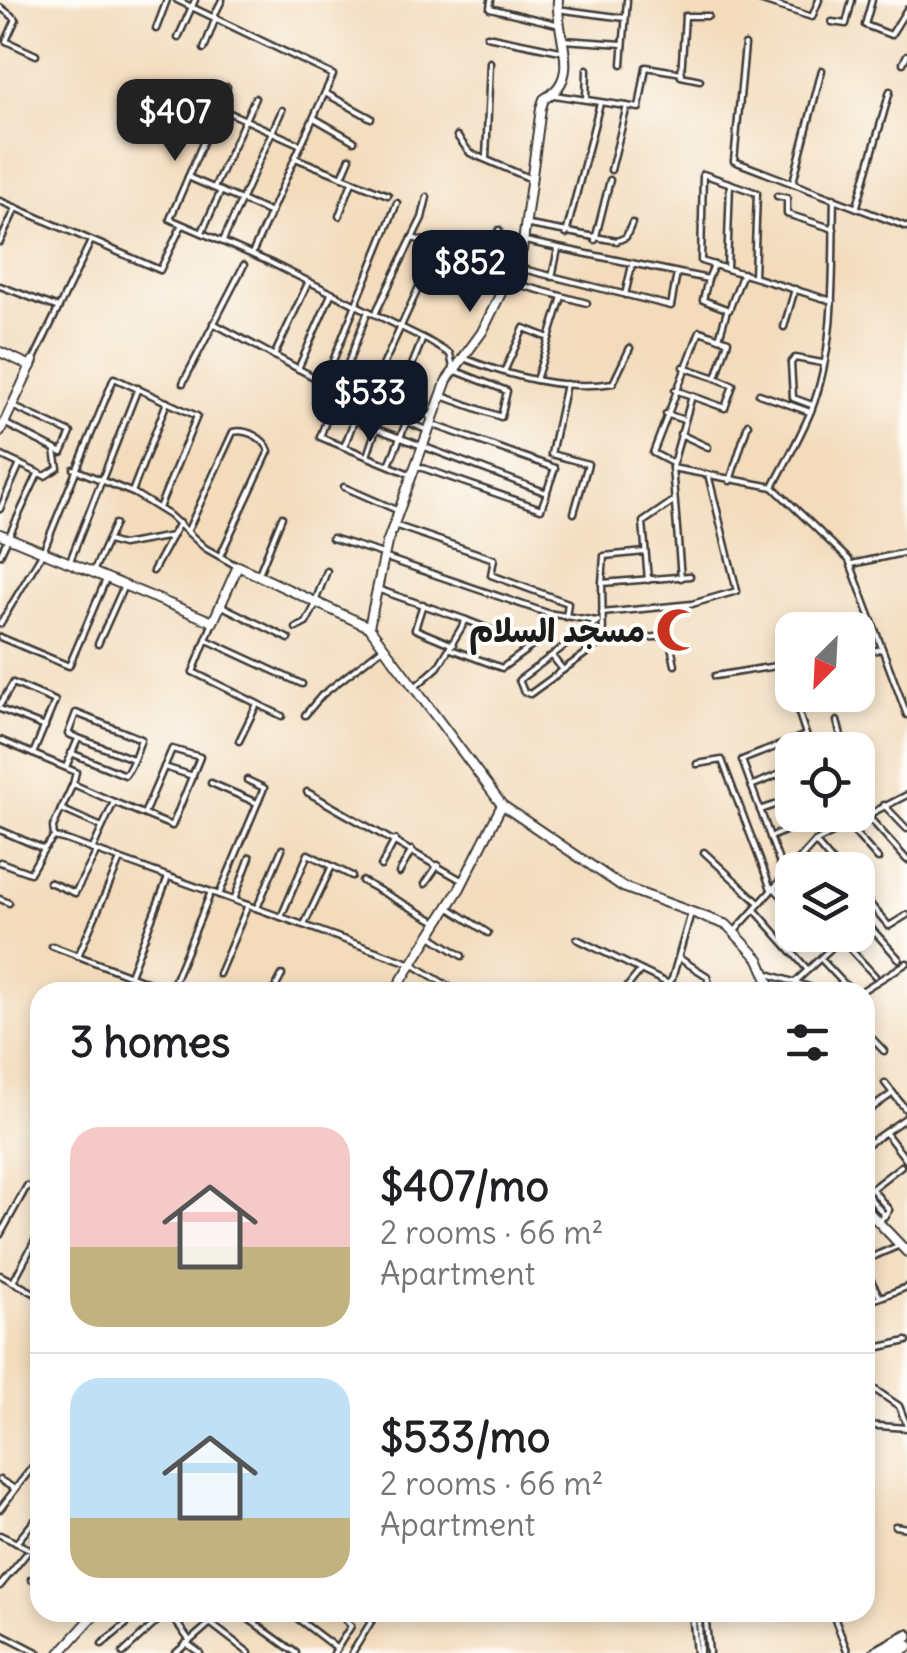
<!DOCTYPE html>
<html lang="en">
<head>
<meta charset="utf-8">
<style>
	:root { --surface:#fff; --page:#f2f2f2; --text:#202124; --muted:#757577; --line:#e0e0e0; --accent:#111827 }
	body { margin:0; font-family:Delius,"Playpen Sans Arabic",sans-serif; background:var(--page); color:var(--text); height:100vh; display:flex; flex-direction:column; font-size:38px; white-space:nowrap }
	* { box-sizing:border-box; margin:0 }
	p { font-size:32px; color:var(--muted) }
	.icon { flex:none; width:55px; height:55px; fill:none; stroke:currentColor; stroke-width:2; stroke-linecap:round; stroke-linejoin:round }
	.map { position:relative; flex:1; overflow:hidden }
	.sheet { position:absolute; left:30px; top:982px; width:845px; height:640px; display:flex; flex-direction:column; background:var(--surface); border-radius:30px; box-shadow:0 5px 15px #0003 }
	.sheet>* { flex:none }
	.needle { width:65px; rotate:204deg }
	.buttons { position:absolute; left:775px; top:612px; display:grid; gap:20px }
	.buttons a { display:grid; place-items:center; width:100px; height:100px; border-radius:20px; background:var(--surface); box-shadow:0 5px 15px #0003; font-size:50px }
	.price { position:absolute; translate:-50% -85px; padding:0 22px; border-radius:20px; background:var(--accent); color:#fff; font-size:32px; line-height:65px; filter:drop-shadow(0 2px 5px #0008) }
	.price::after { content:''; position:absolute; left:50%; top:60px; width:30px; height:22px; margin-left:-15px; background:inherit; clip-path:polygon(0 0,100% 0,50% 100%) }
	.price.on { background:#222; color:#fff }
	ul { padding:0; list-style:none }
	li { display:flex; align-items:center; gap:30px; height:250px; padding:0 40px }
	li+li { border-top:2px solid var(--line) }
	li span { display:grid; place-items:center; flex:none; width:280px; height:200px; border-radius:30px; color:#555 }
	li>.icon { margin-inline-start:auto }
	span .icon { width:120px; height:120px; fill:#fffc; stroke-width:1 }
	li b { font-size:42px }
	h2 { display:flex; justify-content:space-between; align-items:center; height:120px; padding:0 40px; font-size:42px }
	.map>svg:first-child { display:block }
</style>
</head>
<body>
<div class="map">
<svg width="907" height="1653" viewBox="0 0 907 1653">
	<rect width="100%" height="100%" fill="#fdfcf7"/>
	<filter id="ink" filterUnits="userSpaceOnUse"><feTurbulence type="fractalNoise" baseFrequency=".01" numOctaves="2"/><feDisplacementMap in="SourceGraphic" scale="20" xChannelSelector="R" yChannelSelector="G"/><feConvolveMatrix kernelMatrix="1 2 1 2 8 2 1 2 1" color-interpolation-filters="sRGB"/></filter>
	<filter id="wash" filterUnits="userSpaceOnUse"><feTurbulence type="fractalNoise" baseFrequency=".0048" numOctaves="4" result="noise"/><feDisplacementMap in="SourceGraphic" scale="40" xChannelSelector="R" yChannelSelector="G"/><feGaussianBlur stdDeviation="2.25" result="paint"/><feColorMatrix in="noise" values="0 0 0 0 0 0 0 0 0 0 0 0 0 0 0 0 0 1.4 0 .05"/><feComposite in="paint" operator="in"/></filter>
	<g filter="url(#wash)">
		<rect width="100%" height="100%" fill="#f3dbbc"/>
	</g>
	<g filter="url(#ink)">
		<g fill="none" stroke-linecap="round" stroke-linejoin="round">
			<!-- street casing -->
			<g stroke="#3c3934" stroke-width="9">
				<g id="street">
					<path d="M177 0 333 75 295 158 388 195"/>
					<path d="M491 0 490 8 556 24"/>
					<path d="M759 0 812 17 819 0"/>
					<path d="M872 0 865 25 891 35 907 9"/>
					<path d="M0 7 16 19 6 41 36 55"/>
					<path d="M557 9 625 18"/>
					<path d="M214 16 222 0"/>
					<path d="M832 22 846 24 852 0"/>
					<path d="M156 29 167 0"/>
					<path d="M487 36 565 52"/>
					<path d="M178 38 195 0"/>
					<path d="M563 40 623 44"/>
					<path d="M745 45 734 161 907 227"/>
					<path d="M204 49 216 17"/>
					<path d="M903 63 907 55"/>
					<path d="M622 64 627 0"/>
					<path d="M700 80 681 76 685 16H708"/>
					<path d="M227 87 170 219 269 262 427 340 450 354 453 367"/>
					<path d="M325 93 371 118"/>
					<path d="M554 95 639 108 646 67 682 73"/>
					<path d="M586 99 587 69"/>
					<path d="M219 108 301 145"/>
					<path d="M314 118 354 141"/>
					<path d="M457 136 470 153 529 178"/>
					<path d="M486 159 490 62"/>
					<path d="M611 170 627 106"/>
					<path d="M188 177 271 213"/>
					<path d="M342 177 350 158"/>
					<path d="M793 182 822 70"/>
					<path d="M214 188 255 98"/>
					<path d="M777 196 787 198V214L834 229"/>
					<path d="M0 201 160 270 182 225"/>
					<path d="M857 206 890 91"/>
					<path d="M339 216 352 182"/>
					<path d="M529 225 617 241 626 237 632 223"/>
					<path d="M202 232 221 191"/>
					<path d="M566 234 600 103"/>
					<path d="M595 240 610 180"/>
					<path d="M223 241 282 110"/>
					<path d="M525 241 708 279 714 265"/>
					<path d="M0 242 16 208"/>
					<path d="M438 245 508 271"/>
					<path d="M252 254 295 158"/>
					<path d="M489 262 499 230"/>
					<path d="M497 266 504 256 519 258"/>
					<path d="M515 267 671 306 677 273"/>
					<path d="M727 269 730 183"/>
					<path d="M552 277 558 249"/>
					<path d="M754 277 757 193 703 174 701 261 832 301"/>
					<path d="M708 279 703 300 729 310 743 273"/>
					<path d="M509 282 587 303"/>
					<path d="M0 286 56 307"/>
					<path d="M625 295 632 265"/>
					<path d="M368 311 320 437 412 475"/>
					<path d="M375 314 422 218 427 197"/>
					<path d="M213 323 336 389"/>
					<path d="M784 327 795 289"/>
					<path d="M719 338 727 311"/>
					<path d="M274 356 308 283"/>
					<path d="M466 359C512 377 564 391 613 383L630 348"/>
					<path d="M33 361 91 241"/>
					<path d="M683 367 716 378"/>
					<path d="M298 369 332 292"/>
					<path d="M504 372 524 328 549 338"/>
					<path d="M341 380 433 417"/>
					<path d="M536 380 562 297"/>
					<path d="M183 383 244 265"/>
					<path d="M324 383 397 203"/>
					<path d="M566 384 551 454 588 464 574 513"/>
					<path d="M675 390 692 396 672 467 681 578"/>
					<path d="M371 392 438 245 412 238"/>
					<path d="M336 393 429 431"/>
					<path d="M759 394 810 412"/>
					<path d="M442 396 501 417 507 391 456 371"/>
					<path d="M167 402 132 492 169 515 205 548 235 565"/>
					<path d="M397 402 423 338"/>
					<path d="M812 405 793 398 791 363 795 358 822 363"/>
					<path d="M329 411 547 493 541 509 417 466"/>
					<path d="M666 414 684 420"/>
					<path d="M6 424 62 453 71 433 12 406"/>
					<path d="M431 424 555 468 547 491"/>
					<path d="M680 434 708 447"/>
					<path d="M344 447 360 405"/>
					<path d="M0 455 45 476 58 468 55 451"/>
					<path d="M367 456 386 399"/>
					<path d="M672 463 653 453 700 331 728 341 716 378 733 385 725 408 692 396"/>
					<path d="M389 465 406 423"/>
					<path d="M672 468 773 487 849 560 907 715"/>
					<path d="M74 469 133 493"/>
					<path d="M730 481 748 424"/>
					<path d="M344 487 399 511"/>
					<path d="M773 487C786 462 800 437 811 411 837 344 832 268 834 198"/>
					<path d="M0 509 20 464"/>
					<path d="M394 525 494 559 491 575 568 603 566 617"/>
					<path d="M188 530 233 432C246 429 265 438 269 451L220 556"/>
					<path d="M332 538 383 554"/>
					<path d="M108 541 122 545 172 536"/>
					<path d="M0 555 38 474"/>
					<path d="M386 558 547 613 597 621"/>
					<path d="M70 561 138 388"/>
					<path d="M852 564 907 552"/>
					<path d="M153 571 179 523"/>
					<path d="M93 572 115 524"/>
					<path d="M258 576 282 517"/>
					<path d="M648 580 643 522 672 502"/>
					<path d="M602 583 604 556 645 552"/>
					<path d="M377 589 466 620"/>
					<path d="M315 602 327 571"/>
					<path d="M423 604 415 629 453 645"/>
					<path d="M220 605 289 639"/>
					<path d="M602 613 692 604 737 591 709 478"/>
					<path d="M598 621 519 680 524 692 530 694 603 641 602 583 690 576"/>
					<path d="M213 622 193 672 282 716"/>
					<path d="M0 624 43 552 114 378 197 416 159 508"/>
					<path d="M296 628 306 623 317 602"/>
					<path d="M858 633 875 629"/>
					<path d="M0 637 69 666 107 577"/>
					<path d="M207 640 302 684"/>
					<path d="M603 641 669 636 675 665"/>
					<path d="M98 644 123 588"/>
					<path d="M858 654 882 649"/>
					<path d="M552 656 563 670"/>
					<path d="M778 667 781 652 792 647"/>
					<path d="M715 676 776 666 792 693"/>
					<path d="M415 687 438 667 466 620 532 646 502 668 451 649"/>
					<path d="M793 695 811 750"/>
					<path d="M844 695 847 701"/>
					<path d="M0 705 13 683 55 701 33 754"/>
					<path d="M0 709 45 727"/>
					<path d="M305 715 322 695 381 649"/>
					<path d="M837 721 845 750"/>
					<path d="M0 740 76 772 73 784"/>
					<path d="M239 741 257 704"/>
					<path d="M71 753 125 775C133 765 137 751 141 739L76 713 68 734 133 759"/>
					<path d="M697 764 722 760 771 889"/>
					<path d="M66 767 78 739"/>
					<path d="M164 767 193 776"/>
					<path d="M211 783 257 803"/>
					<path d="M751 786 792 769"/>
					<path d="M307 792 463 881"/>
					<path d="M114 802 172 826 200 757 172 749 144 814"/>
					<path d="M884 805 907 829"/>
					<path d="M61 809 102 827"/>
					<path d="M760 810 792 799"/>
					<path d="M829 815 833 830"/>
					<path d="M867 815 907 860"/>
					<path d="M848 825 878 859"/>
					<path d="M0 830 44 849 54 837 66 840 412 964 458 992"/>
					<path d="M54 837 53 827 73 784 114 802 92 850"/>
					<path d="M770 837 825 815"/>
					<path d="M816 843 839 870"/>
					<path d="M704 852 759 903"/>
					<path d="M0 862 30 873 44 849"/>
					<path d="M381 866 395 840"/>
					<path d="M399 873 412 850"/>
					<path d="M784 875 742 760 806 735"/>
					<path d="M362 881 439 923"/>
					<path d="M49 882 75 893 96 853"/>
					<path d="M425 884 438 865"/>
					<path d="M773 887 792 907"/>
					<path d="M858 890 889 926 907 915"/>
					<path d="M219 895 264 788 247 780"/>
					<path d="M0 899 9 903"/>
					<path d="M234 900 250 857"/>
					<path d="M448 907 488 933"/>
					<path d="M257 908 282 849"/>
					<path d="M755 910 808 970"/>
					<path d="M281 917 308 854 352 876"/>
					<path d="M862 918 899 959"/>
					<path d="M858 923 870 911"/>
					<path d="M304 925 332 866"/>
					<path d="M735 931 815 842 907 795"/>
					<path d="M818 935 830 948"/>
					<path d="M431 936 462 956"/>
					<path d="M577 939 669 984"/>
					<path d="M841 939 875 976"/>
					<path d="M52 946 173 992"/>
					<path d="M78 956 120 860"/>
					<path d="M679 958 707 976 711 992"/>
					<path d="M821 959 852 992"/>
					<path d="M219 974 248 905"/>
					<path d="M768 974 825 992"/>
					<path d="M130 975 168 877"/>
					<path d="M795 982 845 935"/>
					<path d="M171 989 211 892"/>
					<path d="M273 992 282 975"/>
					<path d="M623 992 640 971"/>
					<path d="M662 992 672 979 691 913"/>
					<path d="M860 992 907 963"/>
					<path d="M865 1031 884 1051"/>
					<path d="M865 1067H866"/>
					<path d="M885 1083 907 1111"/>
					<path d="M865 1113 893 1093"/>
					<path d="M885 1132 907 1161"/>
					<path d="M865 1146 907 1117"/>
					<path d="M872 1189 889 1210 879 1222"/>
					<path d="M866 1193 885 1216"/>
					<path d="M865 1194 901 1166"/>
					<path d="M0 1235 27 1186 40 1190"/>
					<path d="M865 1260 900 1245"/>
					<path d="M865 1270 880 1297"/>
					<path d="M0 1275 40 1296"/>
					<path d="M13 1282 40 1231"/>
					<path d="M865 1303 907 1287"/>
					<path d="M865 1339 871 1349 907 1341"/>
					<path d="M865 1372 871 1387 899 1406 907 1426"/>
					<path d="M865 1425 907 1428"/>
					<path d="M0 1480 15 1489"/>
					<path d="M0 1509 40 1457"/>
					<path d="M895 1526 907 1528"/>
					<path d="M0 1535 40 1554"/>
					<path d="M16 1543 40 1514"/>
					<path d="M31 1579 40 1584"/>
					<path d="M0 1586 27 1553"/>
					<path d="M169 1612 189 1640"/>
					<path d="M239 1612 296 1653"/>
					<path d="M289 1612 336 1648"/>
					<path d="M692 1612 696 1653"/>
					<path d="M699 1612 700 1653"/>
					<path d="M705 1612 709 1653"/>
					<path d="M832 1612 848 1653"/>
					<path d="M210 1623 249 1653"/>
					<path d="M0 1633 39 1653"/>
					<path d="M186 1643 200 1653"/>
					<path d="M102 1644 126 1624 118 1612"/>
					<path d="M123 1653 167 1612"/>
					<path d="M176 1653 223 1612"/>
					<path d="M334 1653 351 1626 338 1612"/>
					<path d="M352 1653 377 1612"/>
				</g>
			</g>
			<!-- secondary casing -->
			<g stroke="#3c3934" stroke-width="12">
				<g id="secondary">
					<path d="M0 352 31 366"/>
					<path d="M0 432 33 361"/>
					<path d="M0 534 213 622 238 566 369 627 502 805 623 887 727 925 759 959 773 992"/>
					<path d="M369 627 387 543 447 380 482 332 522 250 541 108 544 99C584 77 555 36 558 0"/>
					<path d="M394 992 460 888 502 805"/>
					<path d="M865 1208 907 1252"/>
					<path d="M60 1653 97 1612"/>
				</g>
			</g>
			<!-- highway casing -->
			<g stroke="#3c3934" stroke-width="16">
				<g id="highway">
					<path d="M876 1653 907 1636"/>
					<path d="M894 1653 907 1646"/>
				</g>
			</g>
			<!-- street -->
			<use href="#street" stroke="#fff" stroke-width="4"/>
			<!-- secondary -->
			<use href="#secondary" stroke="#fff" stroke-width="8"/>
			<!-- highway -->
			<use href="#highway" stroke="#fff" stroke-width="11"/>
		</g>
	</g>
	<!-- icons -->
	<defs>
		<g id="mosque-bare" transform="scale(3.45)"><path d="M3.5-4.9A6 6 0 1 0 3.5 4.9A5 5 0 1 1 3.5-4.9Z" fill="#c8321e" stroke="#fdfcf7" stroke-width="2.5" paint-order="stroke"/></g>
	</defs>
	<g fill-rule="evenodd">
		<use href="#mosque-bare" x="678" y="630"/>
	</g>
	<g text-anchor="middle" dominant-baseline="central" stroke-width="8" stroke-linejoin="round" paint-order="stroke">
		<!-- poi labels -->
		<g font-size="32" font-weight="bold" fill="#1c1c1c" stroke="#fdfcf7" text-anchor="end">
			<text x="645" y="630">مسجد السلام</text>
		</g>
	</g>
</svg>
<div class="buttons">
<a><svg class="needle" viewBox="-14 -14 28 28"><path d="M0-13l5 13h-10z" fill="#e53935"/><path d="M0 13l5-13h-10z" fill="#757577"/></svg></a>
<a><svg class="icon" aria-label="locate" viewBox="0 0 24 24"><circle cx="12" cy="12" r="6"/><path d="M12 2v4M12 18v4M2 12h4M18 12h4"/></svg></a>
<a><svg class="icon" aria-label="layers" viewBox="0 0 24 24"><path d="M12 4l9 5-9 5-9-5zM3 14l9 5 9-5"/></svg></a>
</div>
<b class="price on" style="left:175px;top:164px">$407</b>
<b class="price" style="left:470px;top:315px">$852</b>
<b class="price" style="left:370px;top:445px">$533</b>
<section class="sheet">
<h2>3 homes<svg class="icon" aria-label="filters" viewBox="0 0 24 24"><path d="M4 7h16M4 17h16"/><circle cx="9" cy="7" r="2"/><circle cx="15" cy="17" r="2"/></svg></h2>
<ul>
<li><span style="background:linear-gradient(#f6c9c9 60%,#c2b280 0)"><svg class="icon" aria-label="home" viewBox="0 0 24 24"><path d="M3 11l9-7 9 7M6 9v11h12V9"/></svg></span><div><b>$407/mo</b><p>2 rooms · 66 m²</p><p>Apartment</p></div></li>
<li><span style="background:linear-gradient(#bfe0f5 70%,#c2b280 0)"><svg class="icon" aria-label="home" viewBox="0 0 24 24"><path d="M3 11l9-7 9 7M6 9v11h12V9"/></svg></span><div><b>$533/mo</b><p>2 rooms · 66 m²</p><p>Apartment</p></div></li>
</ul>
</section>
</div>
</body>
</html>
